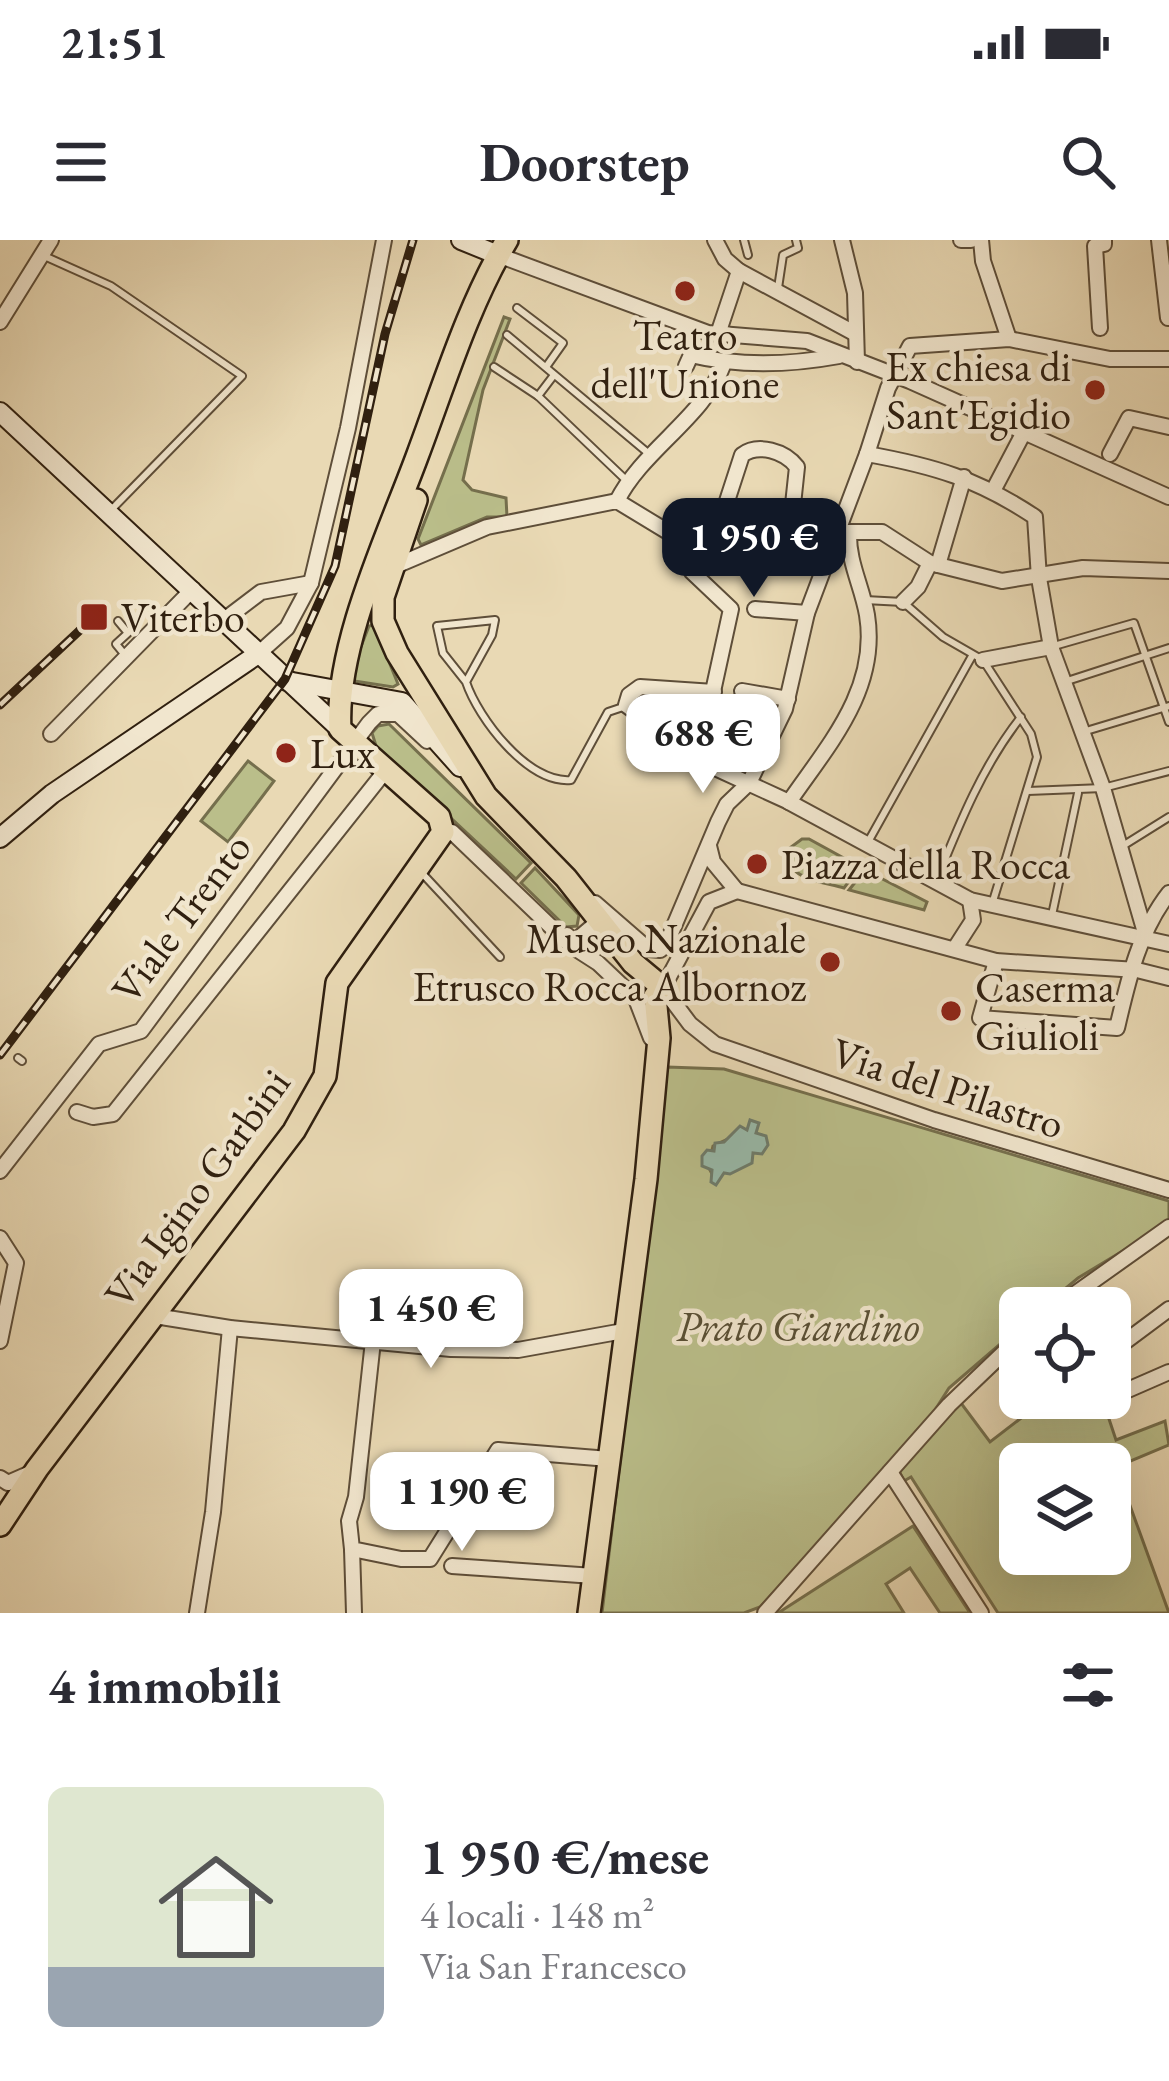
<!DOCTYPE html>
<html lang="it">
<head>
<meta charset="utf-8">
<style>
	:root { --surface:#fff; --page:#f7f7f7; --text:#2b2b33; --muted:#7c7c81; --line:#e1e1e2; --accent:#111827 }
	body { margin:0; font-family:"EB Garamond",serif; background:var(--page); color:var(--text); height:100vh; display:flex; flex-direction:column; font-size:45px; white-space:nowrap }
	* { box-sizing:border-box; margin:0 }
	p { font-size:39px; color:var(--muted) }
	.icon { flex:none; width:66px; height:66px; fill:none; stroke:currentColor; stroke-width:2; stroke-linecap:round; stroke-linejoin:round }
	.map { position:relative; height:1373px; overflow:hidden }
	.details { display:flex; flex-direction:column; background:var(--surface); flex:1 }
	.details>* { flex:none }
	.controls { position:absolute; left:999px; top:1047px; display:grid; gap:24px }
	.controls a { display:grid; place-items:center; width:132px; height:132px; border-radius:18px; background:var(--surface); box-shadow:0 12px 48px #0002; font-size:60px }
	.price { position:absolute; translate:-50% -102px; padding:0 27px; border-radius:24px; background:#fff; color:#222; font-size:39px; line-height:78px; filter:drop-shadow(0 3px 6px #0008) }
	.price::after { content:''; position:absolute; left:50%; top:72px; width:36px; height:27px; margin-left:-18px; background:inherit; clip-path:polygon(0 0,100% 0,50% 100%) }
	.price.on { background:var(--accent); color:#fff }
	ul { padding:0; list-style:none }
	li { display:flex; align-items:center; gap:36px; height:300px; padding:0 48px }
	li+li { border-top:3px solid var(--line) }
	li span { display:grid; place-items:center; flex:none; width:336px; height:240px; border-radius:18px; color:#555 }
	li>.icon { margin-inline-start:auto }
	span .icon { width:144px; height:144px; fill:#fffc; stroke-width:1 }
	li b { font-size:51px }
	h2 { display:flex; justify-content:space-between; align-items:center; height:144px; padding:0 48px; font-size:51px }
	.status { display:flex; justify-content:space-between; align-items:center; height:84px; padding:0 60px; background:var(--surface); direction:ltr }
	.status svg { height:33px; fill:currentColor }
	header { display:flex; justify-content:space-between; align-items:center; height:156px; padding:0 48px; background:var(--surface); font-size:54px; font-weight:700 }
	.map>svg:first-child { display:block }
</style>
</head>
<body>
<div class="status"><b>21:51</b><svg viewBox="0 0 49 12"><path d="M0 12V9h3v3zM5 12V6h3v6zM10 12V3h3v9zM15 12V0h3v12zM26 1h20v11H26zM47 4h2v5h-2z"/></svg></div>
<header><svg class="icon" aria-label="menu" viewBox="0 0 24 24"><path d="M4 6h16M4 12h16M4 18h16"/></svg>Doorstep<svg class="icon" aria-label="search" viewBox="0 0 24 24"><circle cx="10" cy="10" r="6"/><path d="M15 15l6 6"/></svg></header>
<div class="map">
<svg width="1169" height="1373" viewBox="0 0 1169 1373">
	<rect width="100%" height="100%" fill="#e9d9b4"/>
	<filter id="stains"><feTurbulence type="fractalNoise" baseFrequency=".00167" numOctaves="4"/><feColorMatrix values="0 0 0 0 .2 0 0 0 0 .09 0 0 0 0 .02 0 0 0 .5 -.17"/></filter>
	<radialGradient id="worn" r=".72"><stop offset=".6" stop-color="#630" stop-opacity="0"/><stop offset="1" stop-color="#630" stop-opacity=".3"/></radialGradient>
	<!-- green -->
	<g fill="#babe8a" stroke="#756f4d" stroke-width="3" fill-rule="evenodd">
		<path d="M504 77 510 79 483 150 463 240 472 250 506 258 507 277H487L421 305 418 299Z"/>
		<path d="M374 385 398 444 393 447 348 440 369 386Z"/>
		<path d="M642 453 705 456 693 508 634 463V458Z"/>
		<path d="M389 484 531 623 516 639 377 509 372 493 378 486Z"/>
		<path d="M248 521 274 541 228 602 201 581Z"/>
		<path d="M802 599H809L860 627 844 648C820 641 786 640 787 610Z"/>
		<path d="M535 628 579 675 577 686 566 687 521 643Z"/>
		<path d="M865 630 927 662 924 670 849 650Z"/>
		<path d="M667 827 724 829 1169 961V983L1078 1038 1042 1068H1020V1087L949 1148 919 1195 760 1367 744 1373H602ZM747 890 759 896 752 915 713 936 708 926 713 906Z"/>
		<path d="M1020 1158H1102L1116 1200 1165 1181 1169 1205 1116 1227 1169 1373H998L911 1237 904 1241 899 1231 902 1225 961 1163 990 1202 1029 1172ZM1020 1224H1110V1314H1020Z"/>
		<path d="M913 1286 970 1373H940L910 1328 886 1344 904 1373H778Z"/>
	</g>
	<!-- water -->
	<path fill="#98baaa" stroke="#6e7c6c" stroke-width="3" d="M750 880 759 883 756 893 766 896 768 905 762 914 753 913 752 923 730 934 724 933 716 945 711 942 712 930 702 926V916L707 910 714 911 715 903 724 902 740 886 747 890Z"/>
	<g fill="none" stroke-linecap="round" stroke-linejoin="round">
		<!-- lane casing -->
		<g stroke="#5e4e39" stroke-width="10">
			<g id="lane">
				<path d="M744 0 748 15"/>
				<path d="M42 15 111 46 242 136 113 268"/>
				<path d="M778 48 783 15 798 8 796 0"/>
				<path d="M517 68 563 103 546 127"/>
				<path d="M507 95 648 213"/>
				<path d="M494 127 538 156 627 241"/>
				<path d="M538 156 554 135"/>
				<path d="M865 360 903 362 943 397 983 420 1031 494 1037 517 993 661"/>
				<path d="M118 381 128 393 116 404 125 415"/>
				<path d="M1054 406 1134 383 1169 482"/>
				<path d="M466 442 443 413 437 386 495 380 492 395 466 442C478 478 528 544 571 540L608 472 623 467"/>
				<path d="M1064 442 1169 408"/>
				<path d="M1086 491 1169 466"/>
				<path d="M1028 551 1103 548 1169 531"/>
				<path d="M868 602 972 416"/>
				<path d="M1121 607 1169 577"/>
				<path d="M420 631 500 717"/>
				<path d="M937 639C960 582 983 525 1021 477"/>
				<path d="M1052 675 1078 553"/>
				<path d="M18 818 22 821"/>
			</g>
		</g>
		<!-- street casing -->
		<g stroke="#5e4e39" stroke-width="18">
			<g id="street">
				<path d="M715 0 725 19 739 31"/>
				<path d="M842 0 855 53 857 122"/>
				<path d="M961 0H971"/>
				<path d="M981 0 983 21 1009 99"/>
				<path d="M1159 0 1168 78"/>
				<path d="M498 15 708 93 807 101 910 141 1169 257"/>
				<path d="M0 82 51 0"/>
				<path d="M1100 88 1095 6 1104 4V0"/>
				<path d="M718 94 739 31 856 94"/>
				<path d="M686 126 691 115C740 127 790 125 839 116"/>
				<path d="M867 214C934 226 978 239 1035 277L1039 338 1051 407 1103 548 1146 696"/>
				<path d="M1110 214 1129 178 1169 187"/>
				<path d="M994 249 1024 192"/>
				<path d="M617 261C643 209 704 178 724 123"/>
				<path d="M849 292H882L930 323 1002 341 1083 328 1169 331"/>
				<path d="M678 298 692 332 731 369 698 520"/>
				<path d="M714 301 742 215C758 203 785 211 797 227L792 274 783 296"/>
				<path d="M938 325 964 237"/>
				<path d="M393 327 487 287 617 261 678 298 714 301 849 292C848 322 862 346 867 375 879 449 829 504 789 562"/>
				<path d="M903 362 918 347 930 323"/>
				<path d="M755 369 807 373"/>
				<path d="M224 380 261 352 311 343"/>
				<path d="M258 414 287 388 311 343 348 188 384 0"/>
				<path d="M983 420 1051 407"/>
				<path d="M742 451 788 459"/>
				<path d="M714 452 640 447 629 455 626 465 702 522 787 561 970 660 1169 704"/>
				<path d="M51 494 193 349"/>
				<path d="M443 592H452L570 705 598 723 636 759 651 798"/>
				<path d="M709 606 713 622 737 651"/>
				<path d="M595 663 648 709 660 710 666 705 718 582 727 564 749 543 785 469 807 373 867 214 888 148 910 106 1009 99 1110 119H1169"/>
				<path d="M567 695 574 702 599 681"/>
				<path d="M955 708 973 680 970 660"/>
				<path d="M996 721 980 778 1117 788C1128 741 1139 691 1169 653"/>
				<path d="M1169 738 1137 730 996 721 737 651 709 662 663 748 690 784 715 804 934 880 1169 950"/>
				<path d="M77 872 93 877 113 874 386 530"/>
				<path d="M0 931 99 804 141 791 369 483 378 474H398L427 501"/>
				<path d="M0 998 16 1023 0 1101"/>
				<path d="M1055 1068 1169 987"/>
				<path d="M155 1076 230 1088 451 1109 518 1110 629 1090"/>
				<path d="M373 1101 356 1257 349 1281 352 1309 401 1319H430L498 1210 609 1219"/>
				<path d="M1110 1113 1169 1069"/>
				<path d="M1114 1156 1169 1132"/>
				<path d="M890 1232 981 1373"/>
				<path d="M0 1238 8 1243 33 1232"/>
				<path d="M352 1309 354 1373"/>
				<path d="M452 1326 594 1336"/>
				<path d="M197 1373 213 1272 230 1088"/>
				<path d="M765 1373 949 1165 1020 1097"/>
			</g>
		</g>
		<!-- secondary casing -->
		<g stroke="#302010" stroke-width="22">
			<g id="secondary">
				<path d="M461 0 498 15"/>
				<path d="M0 172 340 489"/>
				<path d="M287 441 402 462 460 527"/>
				<path d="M0 598 52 554 258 414"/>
			</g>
		</g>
		<!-- primary casing -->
		<g stroke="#302010" stroke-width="26">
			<g id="primary">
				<path d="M416 260 383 357V381L397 413 486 556 566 638 633 723 663 748 655 756 659 798 646 939 589 1373"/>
				<path d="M0 1285 37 1229 294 891 325 836 337 743 443 592 439 577 340 489C335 405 389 293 418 214 445 142 468 66 507 0"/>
			</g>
		</g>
		<!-- lane -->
		<use href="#lane" stroke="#f1e6ce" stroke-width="6"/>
		<!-- street -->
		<use href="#street" stroke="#f1e6ce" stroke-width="14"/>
		<!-- secondary -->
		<use href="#secondary" stroke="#f1e6ce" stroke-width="18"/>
		<!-- primary -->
		<use href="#primary" stroke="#e9d9b4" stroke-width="21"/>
		<!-- rail casing -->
		<g stroke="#302010" stroke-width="9">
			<g id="rail">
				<path d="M0 465 94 377"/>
				<path d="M0 815 285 439 335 326 385 94 413 0"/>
			</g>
		</g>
		<!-- rail -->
		<use href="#rail" stroke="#f1e6ce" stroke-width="4.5" stroke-dasharray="14" stroke-linecap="butt"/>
	</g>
	<!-- markers -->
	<g fill="#8f2418" stroke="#f1e6ce" stroke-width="4.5">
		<circle cx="685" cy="51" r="12"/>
		<circle cx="1095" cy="150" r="12"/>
		<rect x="79" y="362" width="30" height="30" rx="6"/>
		<circle cx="286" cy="513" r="12"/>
		<circle cx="757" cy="624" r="12"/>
		<circle cx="830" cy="722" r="12"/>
		<circle cx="951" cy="771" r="12"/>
	</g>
	<g text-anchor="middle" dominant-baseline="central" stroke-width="9" stroke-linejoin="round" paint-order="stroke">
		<!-- poi labels -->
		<g font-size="42" fill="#302010" stroke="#f1e6ce" text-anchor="start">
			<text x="685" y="95" text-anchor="middle">Teatro<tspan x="685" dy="48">dell'Unione</tspan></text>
			<text x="1071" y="126" text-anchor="end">Ex chiesa di<tspan x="1071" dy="48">Sant'Egidio</tspan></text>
			<text x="121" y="377">Viterbo</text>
			<text x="310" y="513">Lux</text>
			<text x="781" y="624">Piazza della Rocca</text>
			<text x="806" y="698" text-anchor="end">Museo Nazionale<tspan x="806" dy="48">Etrusco Rocca Albornoz</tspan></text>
			<text x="975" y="747">Caserma<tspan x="975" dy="48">Giulioli</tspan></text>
		</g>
		<!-- street labels -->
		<g font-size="42" fill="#302010" stroke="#f1e6ce">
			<text transform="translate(181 678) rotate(-53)">Viale Trento</text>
			<text transform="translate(948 848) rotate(18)">Via del Pilastro</text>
			<text transform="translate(197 948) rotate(-54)">Via Igino Garbini</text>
		</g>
		<!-- park labels -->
		<g font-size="42" font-style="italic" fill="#594f35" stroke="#f1e6ce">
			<text x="798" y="1086">Prato Giardino</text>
		</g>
	</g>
	<rect width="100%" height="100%" filter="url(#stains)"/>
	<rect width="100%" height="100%" fill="url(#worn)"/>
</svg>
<div class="controls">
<a><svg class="icon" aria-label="locate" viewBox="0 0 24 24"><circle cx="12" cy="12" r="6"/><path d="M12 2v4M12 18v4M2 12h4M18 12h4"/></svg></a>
<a><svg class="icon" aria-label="layers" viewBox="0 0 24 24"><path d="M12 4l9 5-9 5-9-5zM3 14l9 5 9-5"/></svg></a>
</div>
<b class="price on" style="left:754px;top:360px">1 950 €</b>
<b class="price" style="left:703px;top:556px">688 €</b>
<b class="price" style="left:431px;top:1131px">1 450 €</b>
<b class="price" style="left:462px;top:1314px">1 190 €</b>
</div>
<section class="details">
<h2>4 immobili<svg class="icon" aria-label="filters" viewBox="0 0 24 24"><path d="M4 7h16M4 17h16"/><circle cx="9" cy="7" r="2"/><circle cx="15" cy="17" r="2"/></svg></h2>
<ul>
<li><span style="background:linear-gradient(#dfe7d0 75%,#9aa5b1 0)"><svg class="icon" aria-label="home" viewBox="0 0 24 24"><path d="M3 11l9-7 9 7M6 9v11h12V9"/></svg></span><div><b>1 950 €/mese</b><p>4 locali · 148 m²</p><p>Via San Francesco</p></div></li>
</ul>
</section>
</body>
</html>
